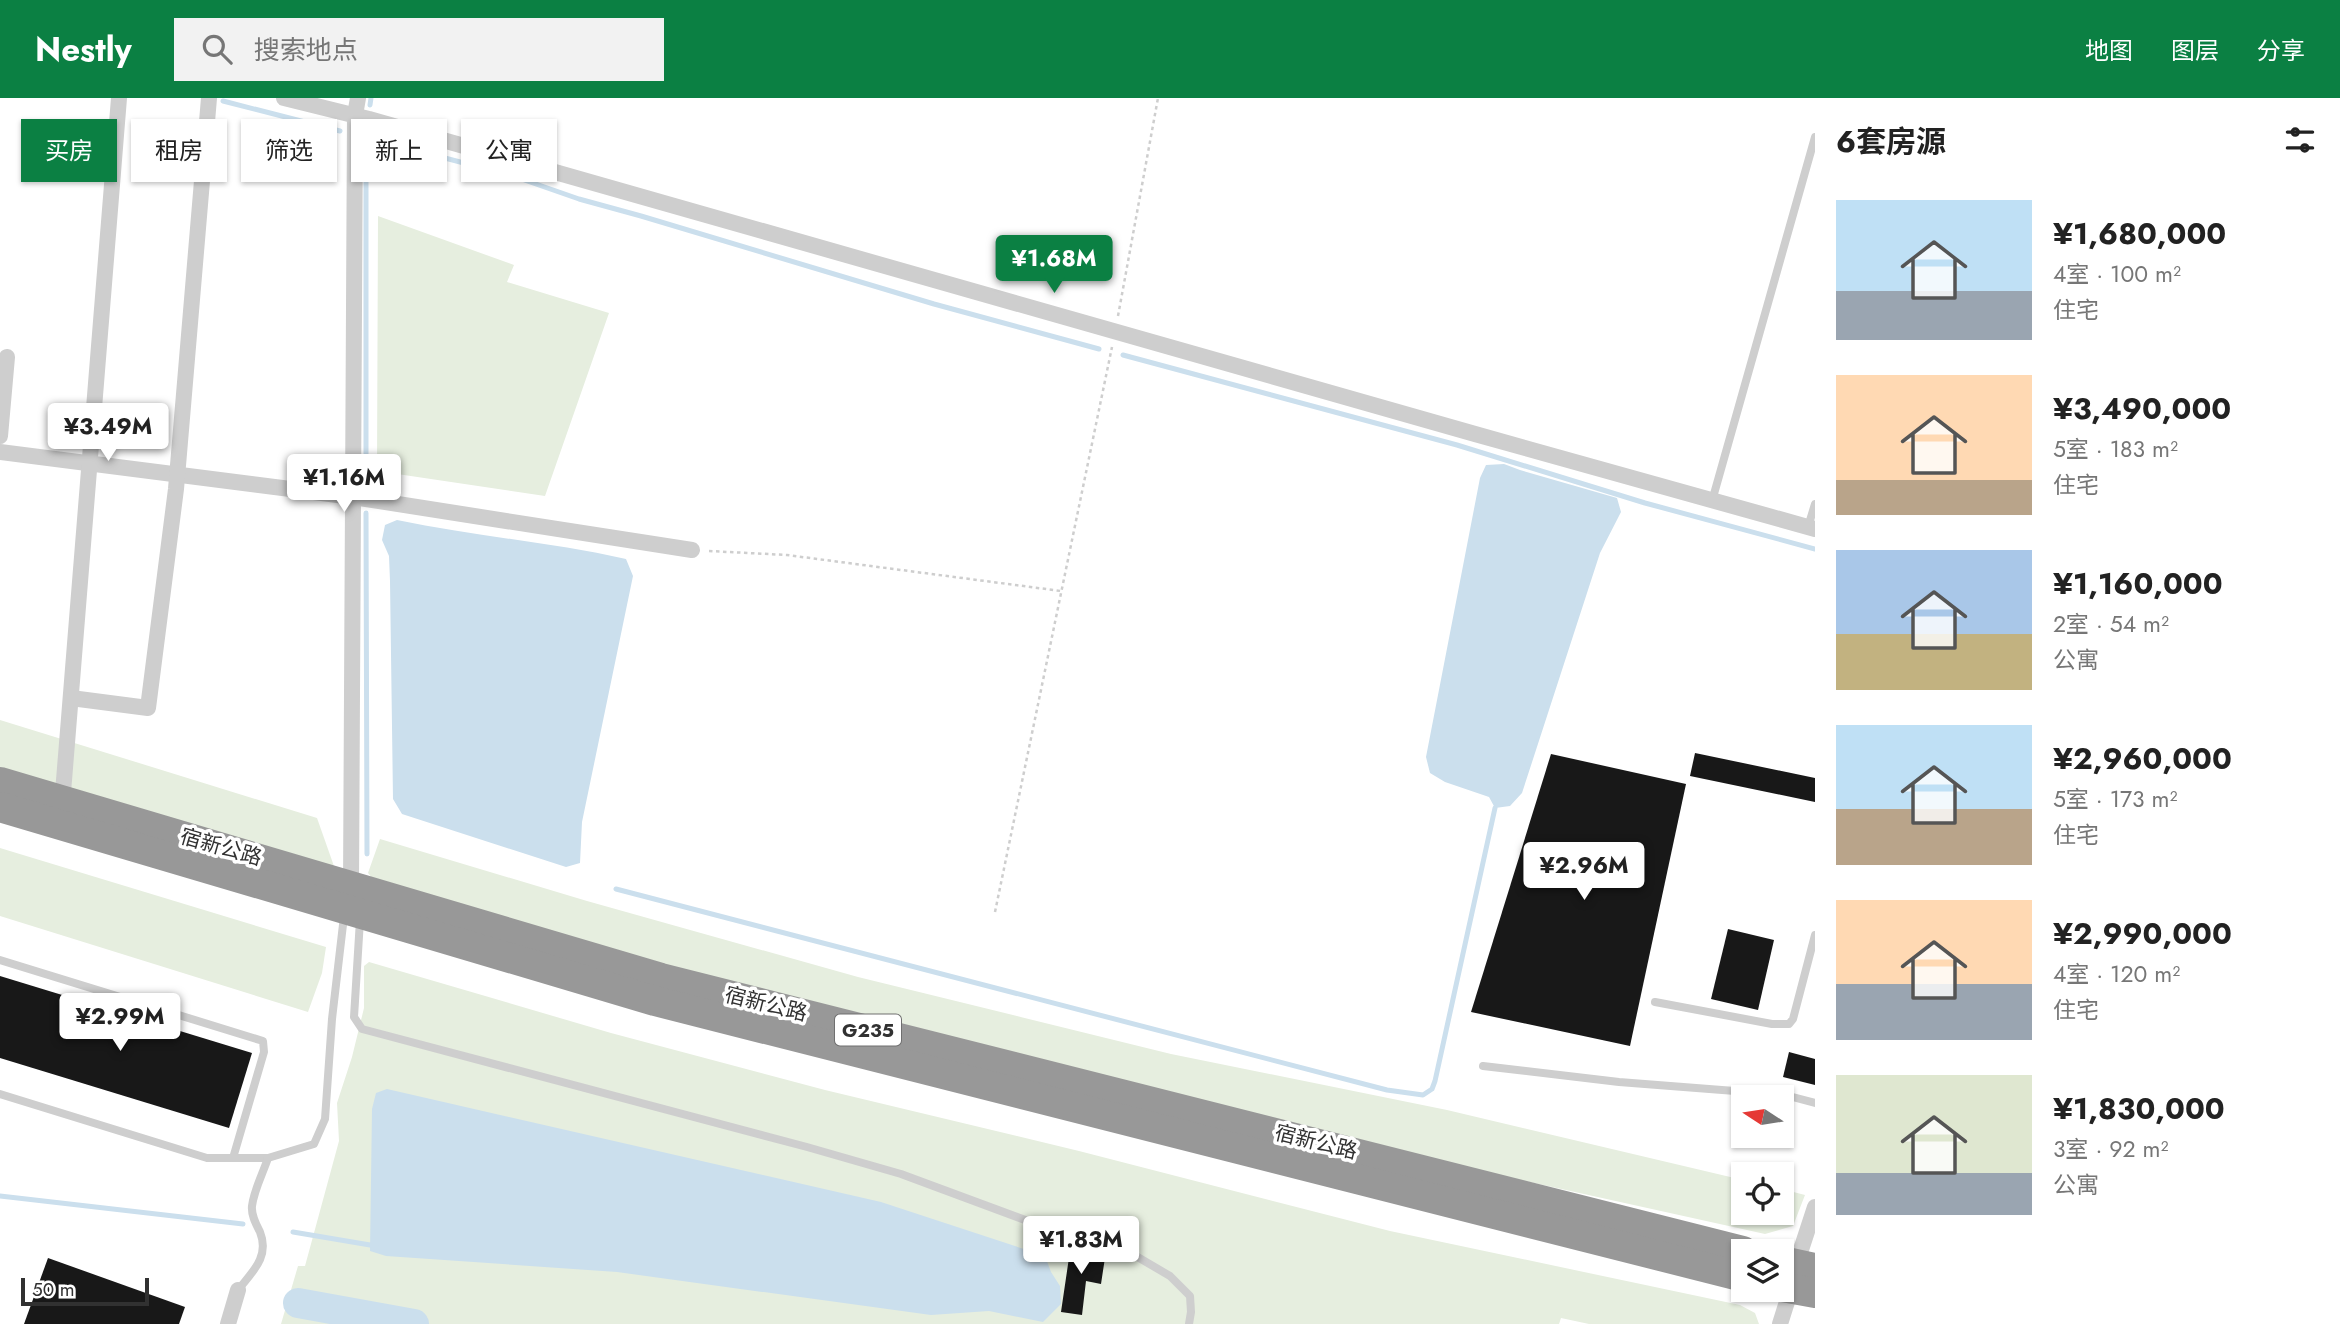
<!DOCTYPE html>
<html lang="zh">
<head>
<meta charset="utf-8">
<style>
	:root { --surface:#fff; --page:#f2f2f2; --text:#222; --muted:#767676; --accent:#0b8043 }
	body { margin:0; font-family:Jost,"Noto Sans SC",sans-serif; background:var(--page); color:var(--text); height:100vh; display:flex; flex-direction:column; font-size:26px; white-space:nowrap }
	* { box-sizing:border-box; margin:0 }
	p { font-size:23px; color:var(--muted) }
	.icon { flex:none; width:38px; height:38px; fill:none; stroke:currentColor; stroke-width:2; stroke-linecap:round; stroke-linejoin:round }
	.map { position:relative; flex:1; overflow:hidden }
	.side { display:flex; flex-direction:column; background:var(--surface); width:525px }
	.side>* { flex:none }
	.guide { position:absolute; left:21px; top:21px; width:665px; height:63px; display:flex; gap:14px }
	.needle { width:46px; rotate:282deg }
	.tools { position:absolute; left:1731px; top:987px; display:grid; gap:14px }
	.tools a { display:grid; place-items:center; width:63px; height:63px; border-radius:0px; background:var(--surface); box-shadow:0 2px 5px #0004; font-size:35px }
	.scale { position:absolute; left:21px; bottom:18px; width:128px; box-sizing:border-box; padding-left:7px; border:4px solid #313131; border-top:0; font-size:19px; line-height:24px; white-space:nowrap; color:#313131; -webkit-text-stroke:5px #fff; paint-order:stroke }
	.price { position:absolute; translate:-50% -60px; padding:0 16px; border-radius:7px; background:#fff; color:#222; font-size:23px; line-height:46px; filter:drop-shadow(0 2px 4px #0008) }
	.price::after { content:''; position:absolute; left:50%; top:42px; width:21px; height:16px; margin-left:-10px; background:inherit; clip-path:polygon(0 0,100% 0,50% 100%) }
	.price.current { background:var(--accent); color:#fff }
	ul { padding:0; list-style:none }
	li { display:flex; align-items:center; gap:21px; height:175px; padding:0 21px }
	li span { display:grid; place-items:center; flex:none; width:196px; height:140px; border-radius:0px; color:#555 }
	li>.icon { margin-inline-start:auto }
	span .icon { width:84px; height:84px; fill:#fffc; stroke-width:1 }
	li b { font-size:30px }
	h2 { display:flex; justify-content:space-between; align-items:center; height:84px; padding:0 21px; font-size:30px }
	.tag { padding:0 24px; border-radius:0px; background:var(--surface); box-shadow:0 2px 5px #0004; font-size:24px; line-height:63px }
	.tag.current { background:var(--accent); color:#fff }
	header { display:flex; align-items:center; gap:42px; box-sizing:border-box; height:98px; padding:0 35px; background:var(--accent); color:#fff }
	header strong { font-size:33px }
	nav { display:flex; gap:38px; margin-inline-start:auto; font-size:24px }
	.search { width:490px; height:63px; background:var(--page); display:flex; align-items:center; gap:18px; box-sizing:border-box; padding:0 24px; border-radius:0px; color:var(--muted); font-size:26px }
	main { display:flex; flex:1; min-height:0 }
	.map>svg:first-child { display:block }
</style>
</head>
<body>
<header>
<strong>Nestly</strong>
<div class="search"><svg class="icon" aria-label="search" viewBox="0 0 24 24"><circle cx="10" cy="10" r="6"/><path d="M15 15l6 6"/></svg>搜索地点</div>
<nav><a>地图</a><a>图层</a><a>分享</a></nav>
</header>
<main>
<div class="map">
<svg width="1815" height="1226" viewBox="0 0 1815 1226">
	<rect width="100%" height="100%" fill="#fff"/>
	<!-- green -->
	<g fill="#e6eedf">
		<path d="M378 118 514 167 507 184 609 215 545 398 377 373Z"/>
		<path d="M0 622 317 720 335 771 0 672Z"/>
		<path d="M380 741 587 803 858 879 1171 956 1447 1012 1743 1082V1115H1782V1091L1805 1097 1793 1128 1765 1136 1416 1059 661 870 377 786 368 775Z"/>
		<path d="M0 750 326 849 322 875 308 914 0 818Z"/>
		<path d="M369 864 611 935 825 992 1079 1053 1390 1133 1740 1207 1755 1215 1759 1226H1589L1561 1220 1559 1226H281L298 1168H305L339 1043 337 1005 352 959 364 910V868Z"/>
	</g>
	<!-- water -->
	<g fill="#cbdfed">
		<path d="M1504 366 1520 372 1617 400 1621 414 1600 455 1522 695 1510 708 1495 710 1489 699 1445 684 1430 675 1426 659 1480 380 1486 367Z"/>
		<path d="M397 422C473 438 550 444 626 461L633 478 582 724 580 765 566 769 402 716 393 701 390 483 389 458 382 442 385 427Z"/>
		<path d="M387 991 881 1104 1045 1158 1051 1174 1060 1188 1061 1206 1043 1224 989 1213 931 1217 617 1174 386 1158 370 1153 372 1011 376 995Z"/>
	</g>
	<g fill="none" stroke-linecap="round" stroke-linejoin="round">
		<!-- stream -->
		<g stroke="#cbdfed" stroke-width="5">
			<path d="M223 3 340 33"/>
			<path d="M370 7 371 0"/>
			<path d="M366 34V387"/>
			<path d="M365 39 513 78 579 101 641 118 934 206 1099 251"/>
			<path d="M1123 257 1457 347 1645 405 1815 451"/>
			<path d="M366 415 367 756"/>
			<path d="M616 791 1387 992 1423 997 1432 991 1435 983 1495 710"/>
			<path d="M0 1098 243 1126"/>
			<path d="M293 1134 376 1148"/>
		</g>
		<!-- river -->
		<path stroke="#cbdfed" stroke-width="30" d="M298 1205 414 1226"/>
	</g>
	<!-- building -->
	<g fill="#181818">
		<path d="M1695 655 1815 680V704L1690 678Z"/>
		<path d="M1551 656 1686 686 1630 948 1471 914Z"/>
		<path d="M1728 831 1774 842 1758 912 1711 901Z"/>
		<path d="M0 878 252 955 229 1030 0 960Z"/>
		<path d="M1789 954 1815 961V987L1783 979Z"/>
		<path d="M1071 1146 1106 1153 1101 1186 1086 1183 1082 1217 1061 1214Z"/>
		<path d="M48 1160 185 1209 179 1226H24Z"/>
	</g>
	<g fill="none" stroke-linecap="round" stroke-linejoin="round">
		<!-- path -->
		<g stroke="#cecece" stroke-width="2.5" stroke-dasharray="3.5 3.5" stroke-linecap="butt">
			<path d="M1118 218 1158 0"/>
			<path d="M709 453 787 457 1061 493"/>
			<path d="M995 814 1112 249"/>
		</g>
		<!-- lane -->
		<g stroke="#cecece" stroke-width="8">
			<path d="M1712 403 1815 39"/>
			<path d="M1808 429 1815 406"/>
			<path d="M360 822 354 919 362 931 807 1049 901 1076 1079 1142 1111 1147 1129 1154 1170 1178 1190 1198 1191 1214 1189 1226"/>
			<path d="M0 862 263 943 264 954 233 1060"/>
			<path d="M1655 904 1772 926H1789L1793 921 1815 837"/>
			<path d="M1483 968 1619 984 1785 997 1815 1005"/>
			<path d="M0 996 207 1060H268L314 1046 325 1021 332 921 344 818"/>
			<path d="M238 1192C252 1174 270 1159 260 1134 256 1126 251 1117 252 1108 254 1092 263 1075 268 1060"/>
		</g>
		<!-- street -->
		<g stroke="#cecece" stroke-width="16">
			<path d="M284 0 369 21 1475 336 1815 431"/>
			<path d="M0 338 7 259"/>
			<path d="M0 354 353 399 692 452"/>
			<path d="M71 600 148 610 176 391 209 0"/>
			<path d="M62 707 119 0"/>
			<path d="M351 788 355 17 358 0"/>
			<path d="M1796 1167 1815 1109"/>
			<path d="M228 1226 238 1192"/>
			<path d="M1780 1226 1791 1191"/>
		</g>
		<!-- highway -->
		<g stroke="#989898" stroke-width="30">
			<path d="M0 684 661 880 1743 1153"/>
			<path d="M0 709 655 903 1743 1179"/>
			<path d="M1782 1163 1815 1170"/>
			<path d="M1782 1189 1815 1195"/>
		</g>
	</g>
	<g text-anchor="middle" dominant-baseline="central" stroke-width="7" stroke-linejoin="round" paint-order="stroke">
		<!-- shield labels -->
		<rect fill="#fff" stroke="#6f6f6f" stroke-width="2" x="835" y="916.5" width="66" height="31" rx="5"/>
		<g font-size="19" font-weight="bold" fill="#313131">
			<text x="868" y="932">G235</text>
		</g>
		<!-- street labels -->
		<g font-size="21" fill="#313131" stroke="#fff">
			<text transform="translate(221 749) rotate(16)">宿新公路</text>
			<text transform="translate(766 906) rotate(14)">宿新公路</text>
			<text transform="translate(1316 1044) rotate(14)">宿新公路</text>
		</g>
	</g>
</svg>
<div class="tools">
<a><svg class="needle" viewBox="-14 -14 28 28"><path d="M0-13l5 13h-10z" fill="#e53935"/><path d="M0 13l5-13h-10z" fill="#767676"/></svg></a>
<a><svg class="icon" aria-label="locate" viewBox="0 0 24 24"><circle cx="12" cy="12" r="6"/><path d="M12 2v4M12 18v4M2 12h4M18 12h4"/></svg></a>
<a><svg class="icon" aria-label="layers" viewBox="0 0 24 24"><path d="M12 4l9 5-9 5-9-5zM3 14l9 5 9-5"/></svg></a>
</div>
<div class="scale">50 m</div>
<b class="price current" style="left:1054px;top:197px">¥1.68M</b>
<b class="price" style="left:108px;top:365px">¥3.49M</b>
<b class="price" style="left:344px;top:416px">¥1.16M</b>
<b class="price" style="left:1584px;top:804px">¥2.96M</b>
<b class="price" style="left:120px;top:955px">¥2.99M</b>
<b class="price" style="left:1081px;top:1178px">¥1.83M</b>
<div class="guide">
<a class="tag current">买房</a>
<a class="tag">租房</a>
<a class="tag">筛选</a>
<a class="tag">新上</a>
<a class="tag">公寓</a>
</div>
</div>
<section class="side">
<h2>6套房源<svg class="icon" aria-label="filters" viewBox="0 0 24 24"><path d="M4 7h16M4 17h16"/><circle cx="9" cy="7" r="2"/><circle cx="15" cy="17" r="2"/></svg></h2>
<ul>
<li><span style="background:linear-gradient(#bfe0f5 65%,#9aa5b1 0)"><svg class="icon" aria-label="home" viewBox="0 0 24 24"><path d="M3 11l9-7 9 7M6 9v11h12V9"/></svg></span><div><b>¥1,680,000</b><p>4室 · 100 m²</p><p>住宅</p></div></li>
<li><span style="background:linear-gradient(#ffd9b3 75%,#b9a48a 0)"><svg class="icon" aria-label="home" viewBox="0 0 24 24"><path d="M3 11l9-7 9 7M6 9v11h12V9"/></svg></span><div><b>¥3,490,000</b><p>5室 · 183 m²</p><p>住宅</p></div></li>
<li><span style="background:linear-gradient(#a9c7e8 60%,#c2b280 0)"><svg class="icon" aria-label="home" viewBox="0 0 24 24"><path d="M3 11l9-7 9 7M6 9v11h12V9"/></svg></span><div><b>¥1,160,000</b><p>2室 · 54 m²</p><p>公寓</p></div></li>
<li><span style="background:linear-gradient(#bfe0f5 60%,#b9a48a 0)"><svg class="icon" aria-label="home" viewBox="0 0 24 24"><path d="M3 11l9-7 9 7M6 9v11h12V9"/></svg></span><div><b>¥2,960,000</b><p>5室 · 173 m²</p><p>住宅</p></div></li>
<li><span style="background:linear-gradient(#ffd9b3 60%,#9aa5b1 0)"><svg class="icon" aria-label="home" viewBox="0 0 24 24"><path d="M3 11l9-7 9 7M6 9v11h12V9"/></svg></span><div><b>¥2,990,000</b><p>4室 · 120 m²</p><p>住宅</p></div></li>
<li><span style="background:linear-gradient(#dfe7d0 70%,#9aa5b1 0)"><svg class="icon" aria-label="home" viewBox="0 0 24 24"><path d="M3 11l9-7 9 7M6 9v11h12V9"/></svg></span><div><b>¥1,830,000</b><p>3室 · 92 m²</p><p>公寓</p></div></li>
</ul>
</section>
</main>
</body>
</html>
